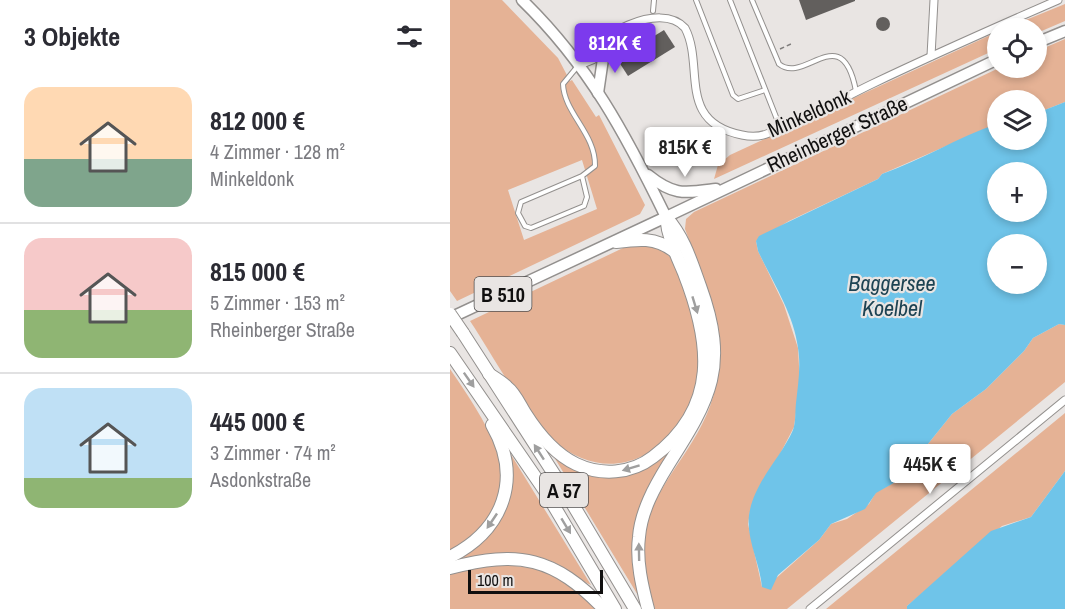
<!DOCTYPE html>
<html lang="de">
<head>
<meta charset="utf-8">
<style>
	:root { --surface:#fff; --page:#f2f2f3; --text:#2b2b33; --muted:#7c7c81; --line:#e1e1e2; --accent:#7c3aed }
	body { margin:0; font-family:"Archivo Narrow",sans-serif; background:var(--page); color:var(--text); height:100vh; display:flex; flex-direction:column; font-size:22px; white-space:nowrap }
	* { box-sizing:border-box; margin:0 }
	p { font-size:20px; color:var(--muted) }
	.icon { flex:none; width:33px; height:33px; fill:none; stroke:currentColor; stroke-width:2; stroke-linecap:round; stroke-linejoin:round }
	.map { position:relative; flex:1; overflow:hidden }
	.details { display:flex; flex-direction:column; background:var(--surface); width:450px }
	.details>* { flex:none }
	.fabs { position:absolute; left:537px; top:18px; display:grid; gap:12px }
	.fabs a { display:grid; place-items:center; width:60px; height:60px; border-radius:50%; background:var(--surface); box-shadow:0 3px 9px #0003; font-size:30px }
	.scale { position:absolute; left:18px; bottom:15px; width:135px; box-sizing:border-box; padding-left:6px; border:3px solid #100f0f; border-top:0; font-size:16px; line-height:21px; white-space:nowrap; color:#100f0f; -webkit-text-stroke:4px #e9e5e3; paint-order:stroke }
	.price { position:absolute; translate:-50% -51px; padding:0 14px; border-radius:6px; background:#fff; color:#222; font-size:20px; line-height:39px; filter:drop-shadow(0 2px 3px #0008) }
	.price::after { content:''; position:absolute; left:50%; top:36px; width:18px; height:14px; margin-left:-9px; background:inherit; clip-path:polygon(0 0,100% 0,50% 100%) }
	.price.selected { background:var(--accent); color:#fff }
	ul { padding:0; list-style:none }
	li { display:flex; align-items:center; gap:18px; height:150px; padding:0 24px }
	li+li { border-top:2px solid var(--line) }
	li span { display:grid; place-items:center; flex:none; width:168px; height:120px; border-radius:18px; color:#555 }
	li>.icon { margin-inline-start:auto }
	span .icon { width:72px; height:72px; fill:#fffc; stroke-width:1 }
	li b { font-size:26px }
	h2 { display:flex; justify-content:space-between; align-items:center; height:72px; padding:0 24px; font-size:26px }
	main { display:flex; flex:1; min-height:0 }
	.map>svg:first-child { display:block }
</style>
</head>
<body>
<main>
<section class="details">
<h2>3 Objekte<svg class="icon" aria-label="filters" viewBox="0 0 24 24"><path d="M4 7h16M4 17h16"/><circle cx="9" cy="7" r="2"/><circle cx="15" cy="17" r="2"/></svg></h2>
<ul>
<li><span style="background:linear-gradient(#ffd9b3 60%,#7fa58c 0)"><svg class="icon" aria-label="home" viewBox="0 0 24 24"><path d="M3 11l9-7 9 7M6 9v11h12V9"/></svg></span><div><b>812 000 €</b><p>4 Zimmer · 128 m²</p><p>Minkeldonk</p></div></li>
<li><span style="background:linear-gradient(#f6c9c9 60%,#8fb573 0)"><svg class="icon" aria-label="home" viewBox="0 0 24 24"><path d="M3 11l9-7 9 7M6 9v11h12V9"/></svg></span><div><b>815 000 €</b><p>5 Zimmer · 153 m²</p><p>Rheinberger Straße</p></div></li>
<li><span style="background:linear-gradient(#bfe0f5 75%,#8fb573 0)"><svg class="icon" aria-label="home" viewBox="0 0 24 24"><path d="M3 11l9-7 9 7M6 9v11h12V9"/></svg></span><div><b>445 000 €</b><p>3 Zimmer · 74 m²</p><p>Asdonkstraße</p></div></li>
</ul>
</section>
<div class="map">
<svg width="615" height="609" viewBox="0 0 615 609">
	<rect width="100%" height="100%" fill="#e9e5e3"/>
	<!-- green -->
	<g fill="#e5b295" fill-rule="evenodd">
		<path d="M0 0H52L108 58 120 81 122 80 146 117 149 115 195 205 190 214 7 301 0 291ZM132 160 147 209 74 240 58 190Z"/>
		<path d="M615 4V21L587 33 586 28H556Z"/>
		<path d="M547 32V49L264 179 268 165 280 155Z"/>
		<path d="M615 39V102L587 113 586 100H548L547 124 432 174 428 179 339 221 306 241 308 251 334 305 348 348 350 384 344 427 300 512 298 524 312 587 324 580 369 540 381 524 397 519 419 504 426 492 449 480 502 414 536 389 574 351 583 338 609 324 615 325V382L337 609H205C162 492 254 470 268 375 276 325 252 275 235 229L236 219 244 212 549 68H586L587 51Z"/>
		<path d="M190 243C219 243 228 267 235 291 243 318 251 341 248 370 240 445 166 496 103 440 75 415 42 354 20 321L173 248Z"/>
		<path d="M0 369C44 434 89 497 0 551Z"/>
		<path d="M615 413V471L581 517 552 526 457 606V609H376Z"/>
		<path d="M227 439 194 500 189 597 104 457 157 475Z"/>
		<path d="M60 453 141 585C131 581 120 571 109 565 76 548 42 553 7 561L5 558 43 528Z"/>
		<path d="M34 565C90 565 108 571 149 609H0V573Z"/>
	</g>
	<!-- water -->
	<g fill="#6fc4e9" fill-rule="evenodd">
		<path d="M615 102V325L609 324 583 338 574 351 536 389 502 414 449 480 426 493 415 509 381 524 369 540 328 575 321 590 312 587C310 563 296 539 299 515 304 482 330 459 343 430 346 422 345 411 346 403 348 385 351 367 348 348 344 314 322 281 308 251L306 241 309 236 428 179 432 174C472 160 508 137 547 124L548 140H586L587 113ZM548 172H586V212H548ZM548 244H586V284H548Z"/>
		<path d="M615 471V609H457V606L541 531 581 517Z"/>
	</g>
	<!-- building -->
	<g fill="#625f5d">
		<path d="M349 0H405V1L356 20Z"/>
		<circle cx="433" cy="24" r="7"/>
		<path d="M214 30 225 47 178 76 167 59Z"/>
	</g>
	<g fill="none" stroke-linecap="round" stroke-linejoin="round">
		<!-- lane casing -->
		<g stroke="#93908e" stroke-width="6">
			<g id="lane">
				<path d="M246 0 283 95 288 99 315 90"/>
				<path d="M280 0 330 127"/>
				<path d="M302 0 329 64C355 85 392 18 406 91"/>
				<path d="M203 11 204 0"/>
				<path d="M127 67 113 84C114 113 146 134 145 166L132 176 71 202 68 213 75 226 81 228 134 206 137 197 132 176"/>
			</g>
		</g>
		<!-- street casing -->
		<g stroke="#93908e" stroke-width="9">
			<g id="street">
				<path d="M481 56 484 0"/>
				<path d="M130 64C144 36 210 0 235 28 255 66 226 122 292 135 301 137 310 137 319 133 354 120 387 101 422 84 483 55 546 27 608 0"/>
				<path d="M130 64C153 60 157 47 169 28"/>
				<path d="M360 609 615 400"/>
			</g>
		</g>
		<!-- secondary casing -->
		<g stroke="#93908e" stroke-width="13">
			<g id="secondary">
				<path d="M72 0C139 65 176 135 216 217L548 59"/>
				<path d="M586 43 615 31"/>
				<path d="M148 93 154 52"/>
				<path d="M198 175C224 196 234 193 266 189"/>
			</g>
		</g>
		<!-- primary casing -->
		<g stroke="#93908e" stroke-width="13">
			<path id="primary" d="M0 318 216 217"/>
		</g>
		<!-- highway casing -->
		<g stroke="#93908e" stroke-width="14">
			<g id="highway">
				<path d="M166 242C189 239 205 237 224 251"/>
				<path d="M13 333 113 488 185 609"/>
				<path d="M0 353 95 491 165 609"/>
				<path d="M39 374C45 378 52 382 57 387 65 393 70 405 75 413 87 432 105 454 126 464 151 476 181 474 203 457 270 407 261 342 234 273 226 254 218 238 216 217"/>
				<path d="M0 557C53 530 73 479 42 425"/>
				<path d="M0 568C69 550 104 557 154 609"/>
				<path d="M198 609C192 586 186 561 189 537 191 511 205 486 218 465 261 398 279 366 250 286 241 261 234 237 216 217"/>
			</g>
		</g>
		<!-- path -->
		<path stroke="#7f7d7c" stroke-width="1.5" stroke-dasharray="4.5 3" stroke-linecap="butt" d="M330 49 343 43"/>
		<!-- lane -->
		<use href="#lane" stroke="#fff" stroke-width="4"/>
		<!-- street -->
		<use href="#street" stroke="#fff" stroke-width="7"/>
		<!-- secondary -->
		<use href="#secondary" stroke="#fff" stroke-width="10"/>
		<!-- primary -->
		<use href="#primary" stroke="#fff" stroke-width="10"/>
		<!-- highway -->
		<use href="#highway" stroke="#fff" stroke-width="12"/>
		<!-- highway-bridge casing -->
		<g stroke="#93908e" stroke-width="14" stroke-linecap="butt">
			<path id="highway-bridge" d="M0 314 13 333"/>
		</g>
		<!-- highway-bridge -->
		<use href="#highway-bridge" stroke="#fff" stroke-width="12"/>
	</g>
	<!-- one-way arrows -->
	<defs><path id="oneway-solid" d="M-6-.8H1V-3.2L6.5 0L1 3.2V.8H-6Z" transform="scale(1.5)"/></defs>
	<g fill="#9f9f9f">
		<use href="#oneway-solid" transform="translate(245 305) rotate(73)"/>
		<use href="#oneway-solid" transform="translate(19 380) rotate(55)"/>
		<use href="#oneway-solid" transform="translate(89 452) rotate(-123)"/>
		<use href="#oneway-solid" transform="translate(181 468) rotate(163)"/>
		<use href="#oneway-solid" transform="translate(42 521) rotate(124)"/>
		<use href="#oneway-solid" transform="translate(116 526) rotate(59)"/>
		<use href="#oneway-solid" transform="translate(189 552) rotate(-91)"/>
	</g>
	<g text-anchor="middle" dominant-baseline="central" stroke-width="4.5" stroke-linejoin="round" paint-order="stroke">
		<!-- shield labels -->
		<g fill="#e9e5e3" stroke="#514f4f" stroke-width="1.5">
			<rect x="24.5" y="277" width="57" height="34" rx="4.5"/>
			<rect x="90" y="473" width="48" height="34" rx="4.5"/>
		</g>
		<g font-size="20" font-weight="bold" fill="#100f0f">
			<text x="53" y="294">B 510</text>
			<text x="114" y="490">A 57</text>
		</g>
		<!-- street labels -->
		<g font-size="21" fill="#100f0f" stroke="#e9e5e3">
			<text transform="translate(359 113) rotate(-24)">Minkeldonk</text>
			<text transform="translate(387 134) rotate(-25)">Rheinberger Straße</text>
		</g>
		<!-- water labels -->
		<g font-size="22" font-style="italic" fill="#1d4353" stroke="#e9e5e3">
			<text x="442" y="283">Baggersee<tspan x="442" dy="25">Koelbel</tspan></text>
		</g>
	</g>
</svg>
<div class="fabs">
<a><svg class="icon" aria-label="locate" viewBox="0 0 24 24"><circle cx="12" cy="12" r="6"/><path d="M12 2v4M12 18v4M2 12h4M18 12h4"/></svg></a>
<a><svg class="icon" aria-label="layers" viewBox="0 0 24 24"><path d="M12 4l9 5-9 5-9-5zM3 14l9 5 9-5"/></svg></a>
<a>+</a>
<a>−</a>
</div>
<div class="scale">100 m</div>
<b class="price selected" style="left:165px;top:74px">812K €</b>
<b class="price" style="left:235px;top:178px">815K €</b>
<b class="price" style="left:480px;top:495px">445K €</b>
</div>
</main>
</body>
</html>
